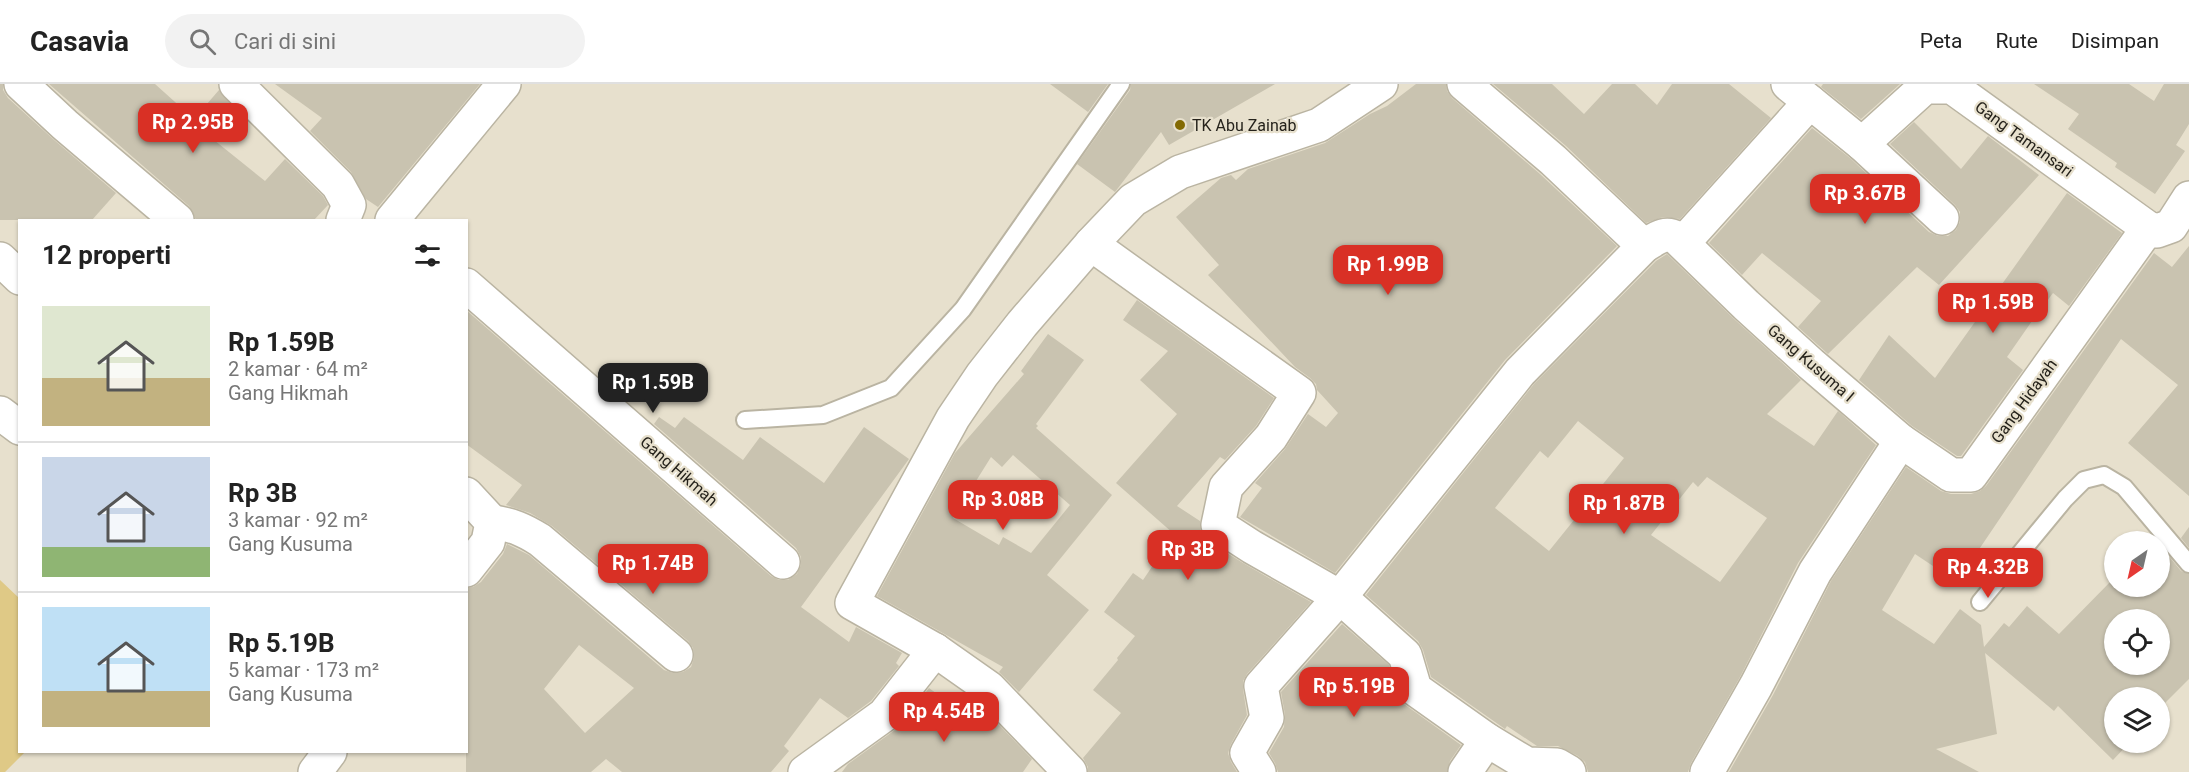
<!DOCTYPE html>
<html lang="id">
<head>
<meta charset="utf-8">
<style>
	:root { --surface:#fff; --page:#f2f2f2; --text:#222; --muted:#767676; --line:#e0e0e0; --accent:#d93025 }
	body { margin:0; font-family:Roboto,sans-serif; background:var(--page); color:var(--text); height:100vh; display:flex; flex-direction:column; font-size:22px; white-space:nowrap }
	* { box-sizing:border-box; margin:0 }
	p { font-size:20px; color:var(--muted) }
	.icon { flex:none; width:33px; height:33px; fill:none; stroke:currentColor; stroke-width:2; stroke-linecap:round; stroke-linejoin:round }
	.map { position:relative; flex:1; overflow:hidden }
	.sheet { position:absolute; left:18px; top:135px; width:450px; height:534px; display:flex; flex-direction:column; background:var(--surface); border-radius:0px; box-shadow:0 2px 4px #0004 }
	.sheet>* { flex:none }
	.needle { width:39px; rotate:214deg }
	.controls { position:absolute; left:2104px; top:447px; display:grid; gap:12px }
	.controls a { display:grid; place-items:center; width:66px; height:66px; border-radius:50%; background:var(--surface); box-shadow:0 2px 4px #0004; font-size:30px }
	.price { position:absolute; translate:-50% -51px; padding:0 14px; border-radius:12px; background:var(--accent); color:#fff; font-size:20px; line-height:39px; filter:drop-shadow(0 2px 3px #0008) }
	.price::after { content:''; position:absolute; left:50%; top:36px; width:18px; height:14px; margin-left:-9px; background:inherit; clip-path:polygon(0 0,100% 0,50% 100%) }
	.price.current { background:#222; color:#fff }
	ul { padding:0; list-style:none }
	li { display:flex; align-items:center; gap:18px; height:150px; padding:0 24px }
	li+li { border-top:2px solid var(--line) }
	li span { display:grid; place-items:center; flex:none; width:168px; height:120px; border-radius:0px; color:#555 }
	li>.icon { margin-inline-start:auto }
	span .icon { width:72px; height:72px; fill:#fffc; stroke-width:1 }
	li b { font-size:26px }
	h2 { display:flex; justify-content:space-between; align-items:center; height:72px; padding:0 24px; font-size:26px }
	header { display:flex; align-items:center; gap:36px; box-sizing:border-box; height:84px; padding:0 30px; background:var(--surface); border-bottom:2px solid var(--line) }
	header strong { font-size:28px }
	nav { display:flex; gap:33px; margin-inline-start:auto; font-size:21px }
	.search { width:420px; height:54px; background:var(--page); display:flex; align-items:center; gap:15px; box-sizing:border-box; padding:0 21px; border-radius:33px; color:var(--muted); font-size:22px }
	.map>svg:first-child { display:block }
</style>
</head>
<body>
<header>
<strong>Casavia</strong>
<div class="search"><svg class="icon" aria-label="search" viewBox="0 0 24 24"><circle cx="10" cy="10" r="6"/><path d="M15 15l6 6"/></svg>Cari di sini</div>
<nav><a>Peta</a><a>Rute</a><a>Disimpan</a></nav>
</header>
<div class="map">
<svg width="2189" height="688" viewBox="0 0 2189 688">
	<rect width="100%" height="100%" fill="#e7e0cd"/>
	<!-- green -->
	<path fill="#dfc986" d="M0 496 19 514 20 668H25L5 688H0Z"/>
	<!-- building -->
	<g fill="#c9c3b0" fill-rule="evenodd">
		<path d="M0 0H3V6L8 14 53 55 116 109 92 136H0Z"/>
		<path d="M49 0H155L194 35 219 6 238 29 214 56 265 97 285 75 323 112 328 121 314 136H196L189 122Z"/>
		<path d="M275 0H480L378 123 366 115 351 88 310 47 322 34Z"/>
		<path d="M1050 0H1108L1088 28Z"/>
		<path d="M1131 0H1275L1169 61 1161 48 1115 108 1077 80 1130 6Z"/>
		<path d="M1416 0H1446L1447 7 1452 14 1540 90 1617 162 1505 276 1335 489 1240 433 1262 404 1255 399 1285 365 1308 330 1326 343 1338 329 1317 306 1316 300 1310 294 1295 283 1208 191 1219 181 1176 133 1221 94 1231 91 1236 96 1248 85 1325 59 1370 30 1387 22Z"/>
		<path d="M1493 0H1552L1584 30 1612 0H1635L1657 21 1672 0H1729L1771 34 1680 135 1663 133 1646 139 1566 62Z"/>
		<path d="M1823 0H1900L1861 35 1821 3Z"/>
		<path d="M2034 0H2129L2154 17 2164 0H2189V40L2176 61 2185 67 2155 110 2115 83 2117 79 2068 45 2079 30Z"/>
		<path d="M1914 38 1961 85 1988 52 2039 91 1939 201 1917 183 1828 270 1798 243 1821 217 1762 169 1742 191 1709 159 1812 44 1850 74 1929 148 1938 152H1948L1956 146 1960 138V128L1955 121 1890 60Z"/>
		<path d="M2067 109 2122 149 2069 222 2053 209 2032 237 2007 273 2023 286 1961 372H1957L1912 342 1859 296 1889 251 1935 294Z"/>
		<path d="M2189 162V412L2128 359 2178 301 2121 255 1957 498 1915 470 1882 526 1934 560 1960 525 1981 541 1984 563 2004 539 2009 543 2027 522 2059 550 2115 493V502H2160V480L2167 470 2181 487 2189 490V595L2160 624V614H2115V658H2130L2113 676 2058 622 2054 627 1985 569 1997 650 1936 665 1979 688H1729L1773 611 1831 497 1906 383 1941 407 1951 410H1971L1980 407 1986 402 2154 169 2172 183ZM2115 536H2160V580H2115Z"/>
		<path d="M1667 170 1733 234 1801 296 1767 330 1814 362 1838 327 1876 361 1798 479 1740 593 1691 679 1688 688H1588L1585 678 1578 672 1558 662H1537L1507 642 1505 645 1431 593 1423 566 1418 557 1366 511 1534 300 1656 177ZM1578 337 1624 374 1549 467 1495 424 1540 367 1548 374ZM1707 393 1767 434 1720 498 1651 451 1693 398 1698 403Z"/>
		<path d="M1137 216 1274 314 1256 342 1225 376 1220 373 1177 422 1200 437 1201 449 1208 457 1243 479 1311 518 1247 590 1243 597V605L1247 631 1231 660 1228 669 1231 678 1237 688H1088V683L1083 674 1121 629 1093 606 1118 576 1117 574 1135 552 1104 528 1133 489 1143 496 1174 450 1116 399 1177 330 1140 296 1168 267 1123 236Z"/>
		<path d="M466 226 771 492 779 496H788L797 490 801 481V473L796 464 654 340 659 333 675 344 684 333 743 376 760 353 824 399 864 343 909 375 801 523 849 558 856 543 902 569 896 579 899 582 871 617 848 634 820 614 784 662 789 667 771 688H622L606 675 591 688H466V504L473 503 481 498 503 470 507 460 529 471 664 586 673 589 683 588 691 583 694 574 693 564 688 557 552 442 530 429 506 421 522 401 466 360ZM579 561 634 604 585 649 544 605Z"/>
		<path d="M1048 250 1084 276 1036 340 1038 342 1036 344 1112 411 1047 491 1089 526 1019 608 999 588 1003 583 877 512 955 369 1024 290 1021 287ZM1013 371 1070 421 1031 469 1003 453 999 461 953 434 991 373 1002 383Z"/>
		<path d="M2189 443V464L2181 454Z"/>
		<path d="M1342 540 1389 581 1397 610 1404 620 1461 661 1450 677 1447 688H1278L1275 679 1269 669 1284 643 1285 631 1281 608Z"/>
		<path d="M929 604 967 632 977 618 1032 675 1023 688H842L848 680 899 643Z"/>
	</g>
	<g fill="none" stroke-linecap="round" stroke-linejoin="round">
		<!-- service casing -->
		<g stroke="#bab4a2" stroke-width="20">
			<g id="service">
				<path d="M745 336 823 331 891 304 963 225 1121 0"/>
				<path d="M1980 518 2065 415 2084 396 2104 391 2124 403 2189 480"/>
			</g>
		</g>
		<!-- minor casing -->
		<g stroke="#bab4a2" stroke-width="36">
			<g id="minor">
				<path d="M21 0 65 41 177 136"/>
				<path d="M236 0 338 101 349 121 343 136"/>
				<path d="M1464 0 1553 76 1644 162"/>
				<path d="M1788 0 1862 60 1925 3H1952L2148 144 2157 147 2171 142 2189 114"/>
				<path d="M1862 60 1942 134"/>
				<path d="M392 136 504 0"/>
				<path d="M1683 159 1810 18"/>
				<path d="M1091 160 1299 309 1271 353 1226 403 1218 441 1252 463 1340 513 1405 571 1415 605 1487 656 1527 680 1557 681 1569 688"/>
				<path d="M0 175 20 194"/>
				<path d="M466 201 783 478"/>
				<path d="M0 329 20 344"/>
				<path d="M466 410 492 438 488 458 466 486"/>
				<path d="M492 438C511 440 524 446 540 456L676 571"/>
				<path d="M315 688 330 668"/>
				<path d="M805 688 884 631 935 566"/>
				<path d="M1070 688 989 604 935 566 852 519 953 334 982 291 1022 240 1091 160 1133 116 1180 88 1319 41 1381 0"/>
				<path d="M1259 688 1247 669 1267 634 1261 602 1340 513 1520 288 1644 162C1656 155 1664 147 1677 154L1746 221 1811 280 1901 357 1951 391H1971L2148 144"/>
				<path d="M1465 688 1487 656"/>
				<path d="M1707 688 1756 602 1815 488 1901 357"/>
			</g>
		</g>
		<!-- service -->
		<use href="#service" stroke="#fff" stroke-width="16"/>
		<!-- minor -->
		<use href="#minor" stroke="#fff" stroke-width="33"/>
	</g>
	<!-- markers -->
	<circle fill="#836a03" stroke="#e7e0cd" stroke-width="2" cx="1180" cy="41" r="6"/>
	<g text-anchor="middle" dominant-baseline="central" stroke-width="4.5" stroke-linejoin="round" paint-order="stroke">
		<!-- poi labels -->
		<g font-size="16" fill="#25221b" stroke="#e7e0cd" text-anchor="start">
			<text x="1192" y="41">TK Abu Zainab</text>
		</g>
		<!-- street labels -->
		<g font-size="16" fill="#25221b" stroke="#e7e0cd">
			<text transform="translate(2024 55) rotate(36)">Gang Tamansari</text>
			<text transform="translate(1811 279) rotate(41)">Gang Kusuma I</text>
			<text transform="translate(2024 317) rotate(-54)">Gang Hidayah</text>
			<text transform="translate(679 387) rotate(41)">Gang Hikmah</text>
		</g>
	</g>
</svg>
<div class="controls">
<a><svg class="needle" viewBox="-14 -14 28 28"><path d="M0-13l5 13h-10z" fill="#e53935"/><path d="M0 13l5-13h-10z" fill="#767676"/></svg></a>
<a><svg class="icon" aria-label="locate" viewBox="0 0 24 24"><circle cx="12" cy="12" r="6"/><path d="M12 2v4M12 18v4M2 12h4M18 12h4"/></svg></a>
<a><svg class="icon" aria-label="layers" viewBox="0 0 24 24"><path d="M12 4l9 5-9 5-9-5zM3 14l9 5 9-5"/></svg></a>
</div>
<b class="price" style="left:193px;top:70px">Rp 2.95B</b>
<b class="price" style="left:1865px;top:141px">Rp 3.67B</b>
<b class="price" style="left:1388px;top:212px">Rp 1.99B</b>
<b class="price" style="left:1993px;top:250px">Rp 1.59B</b>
<b class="price current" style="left:653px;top:330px">Rp 1.59B</b>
<b class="price" style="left:1003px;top:447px">Rp 3.08B</b>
<b class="price" style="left:1624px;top:451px">Rp 1.87B</b>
<b class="price" style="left:1188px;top:497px">Rp 3B</b>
<b class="price" style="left:653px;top:511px">Rp 1.74B</b>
<b class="price" style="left:1988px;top:515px">Rp 4.32B</b>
<b class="price" style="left:1354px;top:634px">Rp 5.19B</b>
<b class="price" style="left:944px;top:659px">Rp 4.54B</b>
<section class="sheet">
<h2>12 properti<svg class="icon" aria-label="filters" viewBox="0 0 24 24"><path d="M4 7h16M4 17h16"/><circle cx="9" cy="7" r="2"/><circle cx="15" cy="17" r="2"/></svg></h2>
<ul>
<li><span style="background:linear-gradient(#dfe7d0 60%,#c2b280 0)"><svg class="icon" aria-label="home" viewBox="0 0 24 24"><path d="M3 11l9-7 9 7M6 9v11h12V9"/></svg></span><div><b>Rp 1.59B</b><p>2 kamar · 64 m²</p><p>Gang Hikmah</p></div></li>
<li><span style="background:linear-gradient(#c9d6e8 75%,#8fb573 0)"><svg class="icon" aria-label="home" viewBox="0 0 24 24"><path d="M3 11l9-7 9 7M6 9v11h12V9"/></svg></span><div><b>Rp 3B</b><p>3 kamar · 92 m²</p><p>Gang Kusuma</p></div></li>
<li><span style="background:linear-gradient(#bfe0f5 70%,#c2b280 0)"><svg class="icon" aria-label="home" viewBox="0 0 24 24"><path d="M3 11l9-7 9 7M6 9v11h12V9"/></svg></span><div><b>Rp 5.19B</b><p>5 kamar · 173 m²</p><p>Gang Kusuma</p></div></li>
</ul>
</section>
</div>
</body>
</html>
